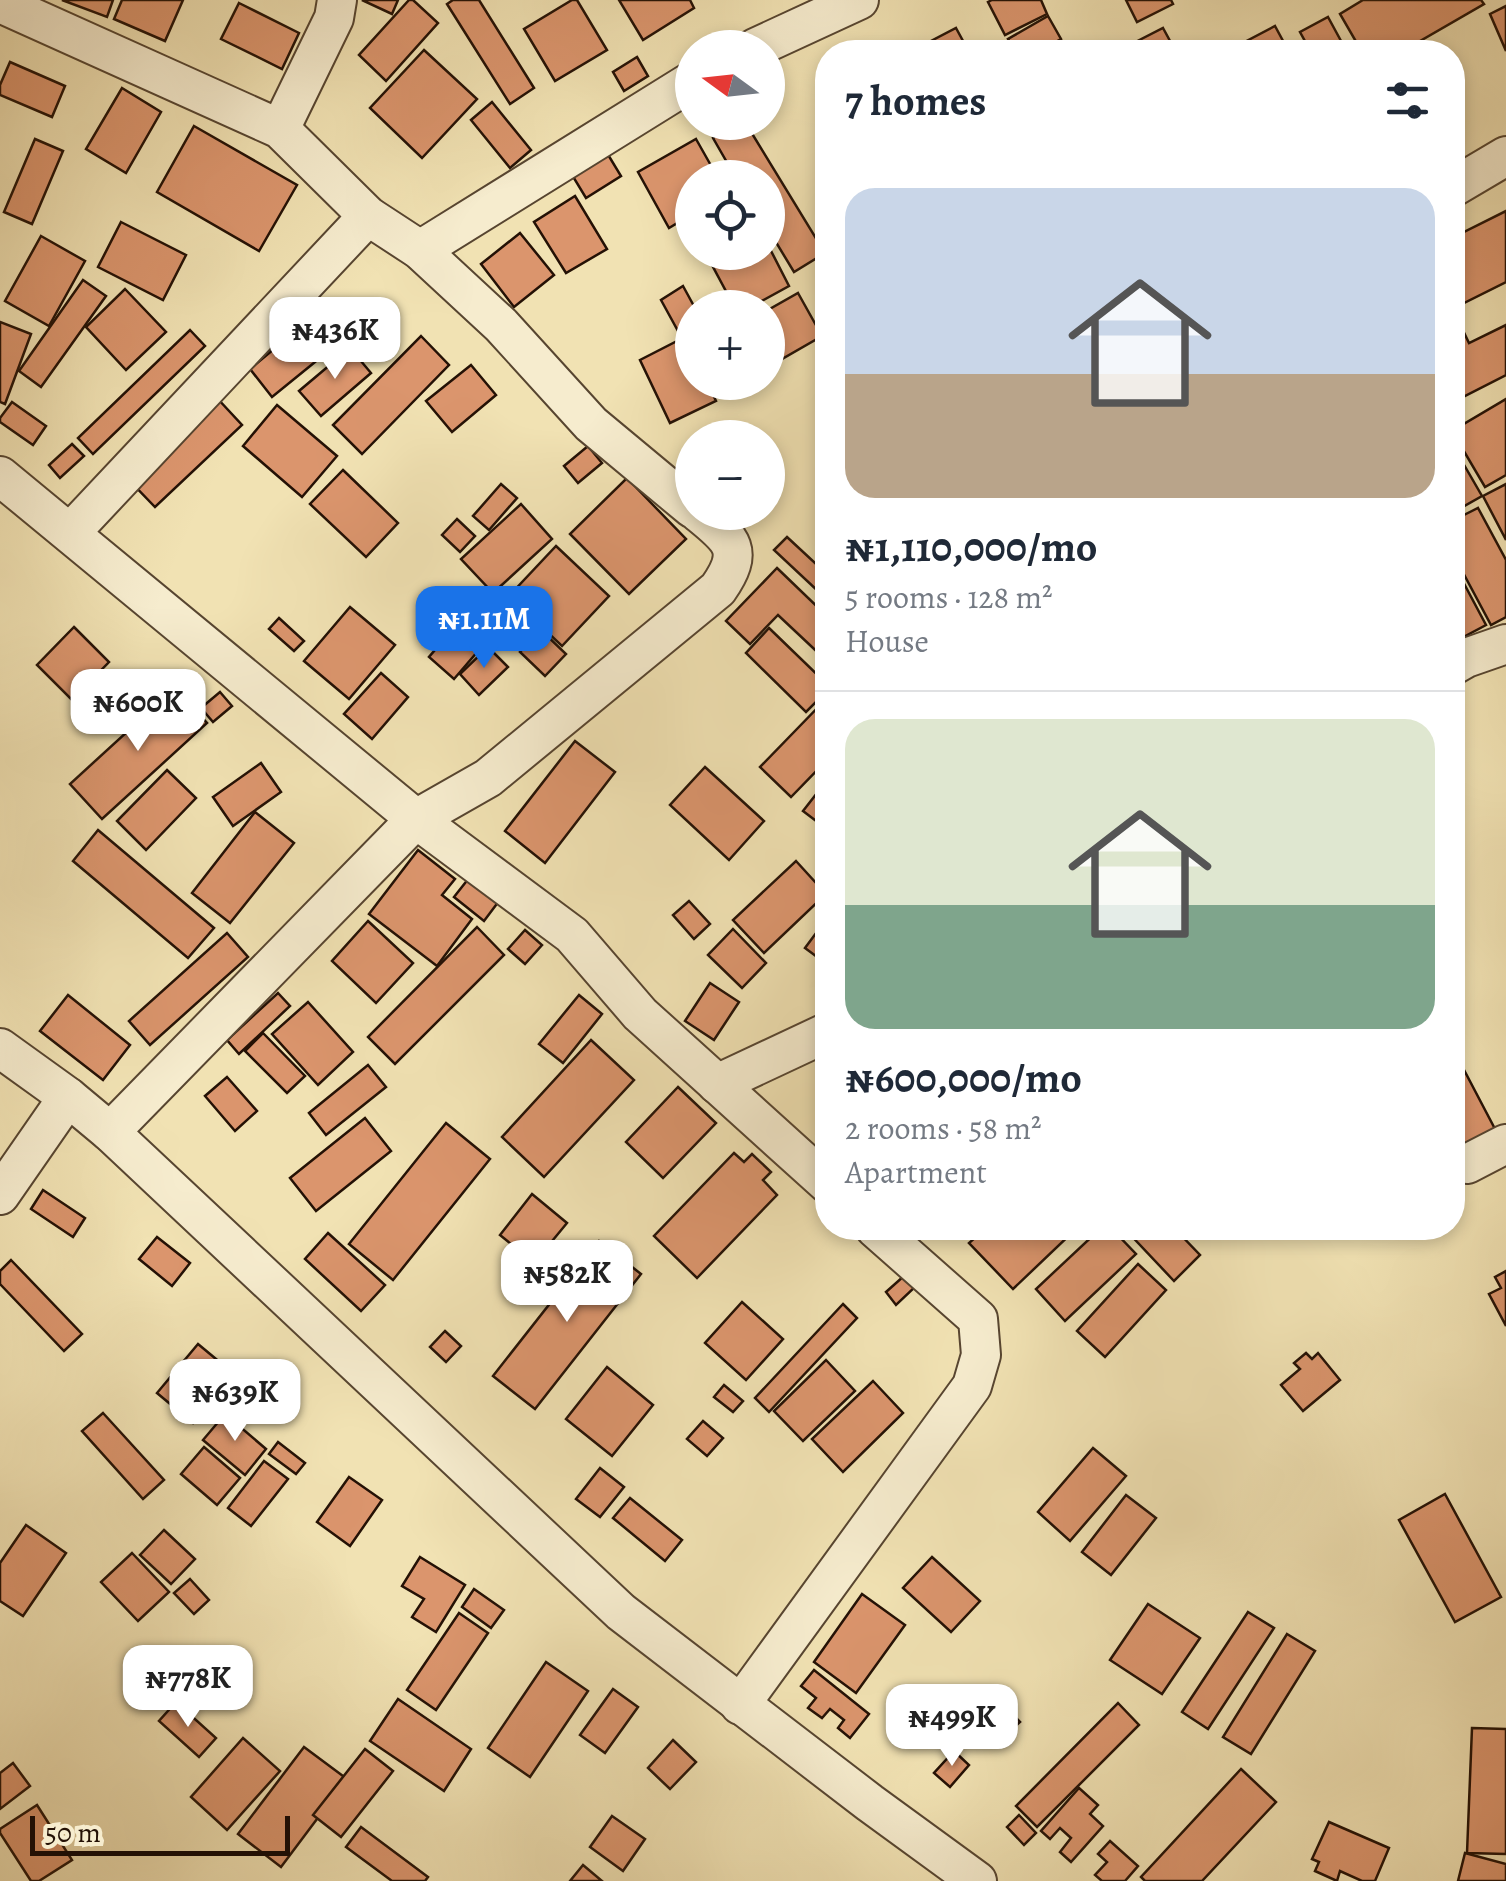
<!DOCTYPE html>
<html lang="en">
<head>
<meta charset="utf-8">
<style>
	:root { --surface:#fff; --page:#f2f2f3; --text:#1f2937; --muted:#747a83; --line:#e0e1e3; --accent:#1a73e8 }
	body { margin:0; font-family:Alegreya,serif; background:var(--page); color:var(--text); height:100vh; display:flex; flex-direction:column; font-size:38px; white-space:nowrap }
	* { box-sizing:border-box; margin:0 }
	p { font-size:32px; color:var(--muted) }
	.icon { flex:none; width:55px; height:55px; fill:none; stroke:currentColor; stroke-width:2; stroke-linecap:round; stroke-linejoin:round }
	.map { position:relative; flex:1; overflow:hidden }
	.side { position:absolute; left:815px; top:40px; width:650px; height:1200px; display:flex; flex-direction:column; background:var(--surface); border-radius:40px; box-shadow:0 5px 15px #0003 }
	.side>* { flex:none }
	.needle { width:65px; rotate:285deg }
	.fabs { position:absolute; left:675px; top:30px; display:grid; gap:20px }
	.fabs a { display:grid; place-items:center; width:110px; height:110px; border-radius:50%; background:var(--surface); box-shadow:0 5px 15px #0003; font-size:50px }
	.scale { position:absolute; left:30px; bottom:25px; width:260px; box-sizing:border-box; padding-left:10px; border:5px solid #241105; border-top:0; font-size:28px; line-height:35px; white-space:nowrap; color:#241105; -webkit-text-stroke:8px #f6ecce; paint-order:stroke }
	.price { position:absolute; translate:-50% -85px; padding:0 22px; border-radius:20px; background:#fff; color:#222; font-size:32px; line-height:65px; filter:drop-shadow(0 2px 5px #0008) }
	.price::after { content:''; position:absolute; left:50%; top:60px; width:30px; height:22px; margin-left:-15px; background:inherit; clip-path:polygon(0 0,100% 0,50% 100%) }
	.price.selected { background:var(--accent); color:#fff }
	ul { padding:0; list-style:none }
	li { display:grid; align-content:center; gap:20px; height:530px; padding:0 30px }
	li+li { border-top:2px solid var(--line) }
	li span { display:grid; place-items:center; height:310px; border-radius:30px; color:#555 }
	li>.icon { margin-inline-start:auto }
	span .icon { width:180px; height:180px; fill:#fffc; stroke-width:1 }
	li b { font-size:42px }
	h2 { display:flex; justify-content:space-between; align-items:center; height:120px; padding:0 30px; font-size:42px }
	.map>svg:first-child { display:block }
</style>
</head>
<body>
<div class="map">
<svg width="1506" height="1881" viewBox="0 0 1506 1881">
	<rect width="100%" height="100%" fill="#f1e2b3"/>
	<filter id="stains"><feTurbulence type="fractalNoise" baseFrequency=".002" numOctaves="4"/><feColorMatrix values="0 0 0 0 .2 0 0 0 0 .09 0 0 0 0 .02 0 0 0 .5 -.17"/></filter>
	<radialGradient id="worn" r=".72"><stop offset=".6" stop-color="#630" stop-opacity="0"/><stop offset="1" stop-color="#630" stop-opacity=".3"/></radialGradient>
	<!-- building -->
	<g fill="#db956d" stroke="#241105" stroke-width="2.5">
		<path d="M62 0H113L107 17Z"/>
		<path d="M122 0H183L165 41 114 19Z"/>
		<path d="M362 0H398L392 14Z"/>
		<path d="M409 0H413L438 23 386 81 359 55Z"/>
		<path d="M453 0H479L534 88 510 104 447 4Z"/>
		<path d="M572 0H577L607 50 555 81 524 29Z"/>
		<path d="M619 0H690L694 8 643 40Z"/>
		<path d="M992 0H1041L1047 14 1005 35 988 2Z"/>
		<path d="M1126 0H1171L1173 4 1137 22Z"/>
		<path d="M1363 0H1481L1484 4 1401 52H1362L1340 14Z"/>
		<path d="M239 3 299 33 282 69 221 39Z"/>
		<path d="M1506 6V51L1490 14Z"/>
		<path d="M1048 16 1061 39 1037 52H1016L1008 39Z"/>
		<path d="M1328 17 1347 52H1311L1300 32Z"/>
		<path d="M1275 26 1289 52H1243L1239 45Z"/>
		<path d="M956 28 969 52H937L931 41Z"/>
		<path d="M1163 28 1176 52H1116Z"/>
		<path d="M424 50 477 99 422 158 370 108Z"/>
		<path d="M637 57 648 76 624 91 613 72Z"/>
		<path d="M10 62 65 86 52 117 0 95V85Z"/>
		<path d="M122 88 161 112 126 173 86 149Z"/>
		<path d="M492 102 531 150 510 168 471 120Z"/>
		<path d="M738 122H745L825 253 794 272 768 229V178H736L713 138Z"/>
		<path d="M194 126 297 185 259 251 157 192Z"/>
		<path d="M35 139 63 151 32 224 4 212Z"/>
		<path d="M696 139 718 178H692V214L669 228 638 172Z"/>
		<path d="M604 148 621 176 586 198 569 170Z"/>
		<path d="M575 196 607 249 566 273 534 222Z"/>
		<path d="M1506 211V282L1452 309V238Z"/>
		<path d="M121 222 186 255 163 300 98 267Z"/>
		<path d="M520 233 554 275 514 307 481 264Z"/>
		<path d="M41 236 85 261 49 326 5 301Z"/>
		<path d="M768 245 789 286 749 308H735L705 252H768Z"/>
		<path d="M83 280 106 296 41 387 19 371Z"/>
		<path d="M683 286 695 308H692V322L678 331 661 300Z"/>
		<path d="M125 289 166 332 126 370 86 327Z"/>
		<path d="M798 293 822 336 768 367V310Z"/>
		<path d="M1457 318 1469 343 1506 325V375L1455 401 1452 396V320Z"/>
		<path d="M0 322 31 334 5 404 0 402Z"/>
		<path d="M190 330 205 346 93 454 78 438Z"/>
		<path d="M292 334 315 362 272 397 250 369Z"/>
		<path d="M421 336 449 365 362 454 333 425Z"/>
		<path d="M685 337 692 353V382H707L716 401 670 423 640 360Z"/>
		<path d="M350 348 371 373 321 416 299 391Z"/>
		<path d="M471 365 496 395 452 432 426 401Z"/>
		<path d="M217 398 242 425 155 507 129 480Z"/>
		<path d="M1506 399V475L1485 487 1452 431Z"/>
		<path d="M12 402 46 426 33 445 0 422V418Z"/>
		<path d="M277 405 337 456 302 497 243 446Z"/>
		<path d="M72 444 84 456 60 478 49 465Z"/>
		<path d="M1452 444 1482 496 1452 513Z"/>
		<path d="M588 446 602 463 578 483 564 466Z"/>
		<path d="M343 470 398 523 366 557 310 504Z"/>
		<path d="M627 478 686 539 629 594 570 534Z"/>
		<path d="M501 484 517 498 489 530 473 516Z"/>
		<path d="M1506 484V540L1483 496Z"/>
		<path d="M521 504 552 539 493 593 461 559Z"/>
		<path d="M1478 508 1506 560V617L1491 625 1452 552V521Z"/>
		<path d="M457 519 475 536 460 552 442 535Z"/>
		<path d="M787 537 828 575V585L820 593 774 550Z"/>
		<path d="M556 546 609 596 562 646 509 596Z"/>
		<path d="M1452 561 1486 625 1454 642 1452 640Z"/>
		<path d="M777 568 828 617V662L778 615 750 644 726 621Z"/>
		<path d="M350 607 395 645 349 699 304 661Z"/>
		<path d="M279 618 304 641 294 651 269 629Z"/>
		<path d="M459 622 484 644 454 679 429 657Z"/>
		<path d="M74 627 109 662 72 700 37 665Z"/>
		<path d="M769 628 828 685V690L806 712 746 653Z"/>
		<path d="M541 630 566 654 545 676 520 652Z"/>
		<path d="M488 647 508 667 479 695 460 674Z"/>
		<path d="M381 673 408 697 372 739 344 714Z"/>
		<path d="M175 688 207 723 102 819 70 784Z"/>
		<path d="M220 692 232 706 213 722 201 708Z"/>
		<path d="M828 697V759L791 797 760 767Z"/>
		<path d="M575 741 615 772 545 863 505 831Z"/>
		<path d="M261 763 281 792 233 826 213 797Z"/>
		<path d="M705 767 764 821 729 860 670 805Z"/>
		<path d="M167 770 196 798 146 850 117 821Z"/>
		<path d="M828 779V830L803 811Z"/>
		<path d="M255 812 294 843 230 923 192 893Z"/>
		<path d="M98 830 214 928 188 958 73 861Z"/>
		<path d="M418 850 455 879 442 895 472 919 437 966 369 914Z"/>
		<path d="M796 861 826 894 764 953 733 920Z"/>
		<path d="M469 878 499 901 484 921 454 897Z"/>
		<path d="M689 901 710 924 694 939 673 915Z"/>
		<path d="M828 917V965L805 948Z"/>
		<path d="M368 921 413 963 376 1003 332 961Z"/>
		<path d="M477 927 504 955 395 1064 368 1037Z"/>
		<path d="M733 929 766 963 742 988 708 955Z"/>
		<path d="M525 930 542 945 525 964 508 949Z"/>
		<path d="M227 933 248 957 150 1045 129 1021Z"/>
		<path d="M710 983 739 1002 714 1040 685 1021Z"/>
		<path d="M278 993 290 1006 239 1054 227 1040Z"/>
		<path d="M68 995 130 1045 103 1080 40 1031Z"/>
		<path d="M579 995 602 1014 563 1063 539 1044Z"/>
		<path d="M308 1002 353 1052 318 1085 272 1034Z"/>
		<path d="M263 1033 305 1076 287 1093 245 1051Z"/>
		<path d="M591 1040 634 1080 544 1177 502 1137Z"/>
		<path d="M1452 1047 1495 1129 1452 1152Z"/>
		<path d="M368 1065 386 1087 326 1135 309 1113Z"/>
		<path d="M227 1077 257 1111 235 1131 205 1096Z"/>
		<path d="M678 1087 716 1123 663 1178 626 1142Z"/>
		<path d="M365 1118 391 1151 316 1211 290 1178Z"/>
		<path d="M446 1123 490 1159 393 1280 349 1244Z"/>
		<path d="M734 1153 744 1162 752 1154 771 1172 763 1180 777 1195 697 1278 654 1236Z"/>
		<path d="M43 1190 85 1218 73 1237 31 1209Z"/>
		<path d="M532 1194 567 1223 534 1263 500 1235Z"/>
		<path d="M986 1228H1077L1013 1289 969 1243Z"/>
		<path d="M1101 1228H1111L1136 1254 1065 1321 1036 1289Z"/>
		<path d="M1124 1228H1174L1200 1255 1174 1281Z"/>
		<path d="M328 1233 385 1285 361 1311 305 1259Z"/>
		<path d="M157 1237 190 1263 172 1286 139 1259Z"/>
		<path d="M599 1241 641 1274 535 1409 493 1376Z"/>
		<path d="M11 1260 82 1334 64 1351 0 1284V1271Z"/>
		<path d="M1138 1264 1166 1290 1105 1357 1077 1331Z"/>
		<path d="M1506 1271V1326L1489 1294 1501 1288 1495 1277Z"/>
		<path d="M905 1275 915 1287 896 1305 886 1292Z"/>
		<path d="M742 1302 783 1339 746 1380 705 1343Z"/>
		<path d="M843 1304 857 1318 769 1412 755 1398Z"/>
		<path d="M445 1331 461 1346 446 1362 430 1347Z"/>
		<path d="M198 1344 234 1374 193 1423 157 1393Z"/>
		<path d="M1306 1353 1312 1359 1318 1353 1340 1380 1303 1411 1281 1385 1300 1369 1294 1363Z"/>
		<path d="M826 1360 855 1391 803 1441 774 1411Z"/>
		<path d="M607 1367 653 1405 612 1456 566 1419Z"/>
		<path d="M873 1381 903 1413 843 1472 812 1439Z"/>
		<path d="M724 1385 743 1401 733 1412 714 1397Z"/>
		<path d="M103 1413 164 1480 143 1499 82 1431Z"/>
		<path d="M225 1414 266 1449 245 1475 203 1440Z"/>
		<path d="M703 1421 723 1438 707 1456 687 1439Z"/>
		<path d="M278 1442 305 1463 296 1474 269 1454Z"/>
		<path d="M204 1447 240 1478 217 1505 181 1474Z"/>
		<path d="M1093 1448 1126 1476 1070 1541 1038 1512Z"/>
		<path d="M264 1461 288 1479 251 1526 228 1508Z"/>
		<path d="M600 1468 624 1487 600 1517 576 1499Z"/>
		<path d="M349 1477 382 1500 350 1546 317 1522Z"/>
		<path d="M1445 1494 1501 1597 1455 1622 1399 1520Z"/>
		<path d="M1126 1495 1156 1518 1111 1575 1082 1552Z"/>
		<path d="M630 1498 682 1540 665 1561 613 1518Z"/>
		<path d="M26 1525 66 1553 23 1616 0 1601V1563Z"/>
		<path d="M164 1530 195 1559 171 1584 140 1555Z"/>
		<path d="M132 1553 169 1592 138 1621 101 1582Z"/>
		<path d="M420 1557 465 1585 436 1632 412 1617 424 1599 402 1586Z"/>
		<path d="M932 1557 980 1601 951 1632 903 1588Z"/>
		<path d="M190 1579 209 1600 194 1614 174 1593Z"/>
		<path d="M474 1589 504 1610 491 1628 462 1607Z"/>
		<path d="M862 1594 905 1625 856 1693 814 1662Z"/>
		<path d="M1148 1604 1200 1638 1162 1694 1110 1660Z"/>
		<path d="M1248 1612 1274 1628 1208 1729 1182 1712Z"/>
		<path d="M459 1613 488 1633 436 1710 407 1690Z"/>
		<path d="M1287 1634 1315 1651 1251 1754 1223 1737Z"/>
		<path d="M546 1662 588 1691 530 1777 488 1748Z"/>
		<path d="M814 1670 869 1714 850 1738 838 1728 844 1720 830 1709 822 1718 808 1708 816 1698 801 1686Z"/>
		<path d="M987 1687 1020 1722 1004 1736 971 1702Z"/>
		<path d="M613 1689 638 1707 605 1753 580 1735Z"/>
		<path d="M398 1699 471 1749 444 1791 370 1741Z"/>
		<path d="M176 1702 216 1738 199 1757 159 1721Z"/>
		<path d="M1118 1703 1139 1725 1037 1827 1016 1806Z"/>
		<path d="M1472 1728 1506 1729V1854L1467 1853Z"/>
		<path d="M243 1738 280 1771 227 1830 191 1797Z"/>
		<path d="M673 1740 696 1762 670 1789 648 1768Z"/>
		<path d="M304 1747 347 1779 281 1867 238 1834Z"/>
		<path d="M365 1749 393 1771 341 1837 313 1815Z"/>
		<path d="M954 1751 969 1765 950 1787 934 1773Z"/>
		<path d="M13 1763 30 1786 0 1809V1773Z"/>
		<path d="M1241 1769 1276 1802 1202 1881H1145L1141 1877Z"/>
		<path d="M1079 1788 1098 1805 1090 1814 1103 1826 1071 1862 1060 1852 1071 1838 1060 1828 1050 1839 1041 1831Z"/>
		<path d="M37 1805 72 1860 39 1881H31L0 1833V1829Z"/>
		<path d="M1019 1815 1036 1833 1024 1845 1007 1827Z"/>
		<path d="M612 1816 645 1839 623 1871 590 1847Z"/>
		<path d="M1329 1822 1389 1848 1375 1881H1362L1340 1871 1337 1881 1315 1871 1319 1862 1312 1859Z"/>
		<path d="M361 1827 428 1877 425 1881H392L346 1847Z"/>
		<path d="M1110 1841 1138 1866 1125 1881H1102L1095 1875 1107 1862 1098 1854Z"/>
		<path d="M1465 1853 1506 1864V1881H1458Z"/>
		<path d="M583 1865 602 1881H570Z"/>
	</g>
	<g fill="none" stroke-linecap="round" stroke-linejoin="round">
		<!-- minor casing -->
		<g stroke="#574530" stroke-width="42">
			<g id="minor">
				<path d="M0 3 280 129 368 216 420 250 501 325 591 424 692 508"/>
				<path d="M755 48 859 0"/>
				<path d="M280 129 334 18 337 0"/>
				<path d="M1452 188 1506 156"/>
				<path d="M420 250 692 81"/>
				<path d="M0 476 416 819 572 935 640 1014 828 1184"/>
				<path d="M71 532 368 216"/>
				<path d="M1452 666 1466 658 1506 644"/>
				<path d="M0 1048 68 1097 110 1132 621 1612 870 1803 977 1881"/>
				<path d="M717 1084 828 1032"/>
				<path d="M110 1132 416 819 488 778 718 589C746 549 731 539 698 512"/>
				<path d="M1467 1164 1506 1144"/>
				<path d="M0 1195 68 1097"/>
				<path d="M740 1705 972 1386 981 1355 978 1319 875 1228"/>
			</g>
		</g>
		<!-- minor -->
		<use href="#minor" stroke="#f6ecce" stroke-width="38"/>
	</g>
	<rect width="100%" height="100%" filter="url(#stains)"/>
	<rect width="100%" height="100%" fill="url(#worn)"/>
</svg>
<div class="fabs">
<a><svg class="needle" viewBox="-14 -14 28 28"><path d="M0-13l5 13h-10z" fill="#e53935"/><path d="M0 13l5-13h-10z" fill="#747a83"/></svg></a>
<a><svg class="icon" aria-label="locate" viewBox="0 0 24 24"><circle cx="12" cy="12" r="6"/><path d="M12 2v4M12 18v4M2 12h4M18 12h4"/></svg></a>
<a>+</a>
<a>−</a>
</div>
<div class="scale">50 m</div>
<b class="price" style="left:335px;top:382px">₦436K</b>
<b class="price selected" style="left:484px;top:671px">₦1.11M</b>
<b class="price" style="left:138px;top:754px">₦600K</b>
<b class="price" style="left:567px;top:1325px">₦582K</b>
<b class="price" style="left:235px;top:1444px">₦639K</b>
<b class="price" style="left:188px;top:1730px">₦778K</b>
<b class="price" style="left:952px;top:1769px">₦499K</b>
<section class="side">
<h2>7 homes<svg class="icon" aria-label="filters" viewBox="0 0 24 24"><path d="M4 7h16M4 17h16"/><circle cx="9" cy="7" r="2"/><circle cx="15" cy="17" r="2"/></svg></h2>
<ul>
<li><span style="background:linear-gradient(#c9d6e8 60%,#b9a48a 0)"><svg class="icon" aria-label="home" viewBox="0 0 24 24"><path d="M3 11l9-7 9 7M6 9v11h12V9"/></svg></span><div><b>₦1,110,000/mo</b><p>5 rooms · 128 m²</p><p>House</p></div></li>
<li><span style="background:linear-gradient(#dfe7d0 60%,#7fa58c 0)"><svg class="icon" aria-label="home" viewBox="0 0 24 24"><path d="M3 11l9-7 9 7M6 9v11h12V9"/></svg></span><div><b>₦600,000/mo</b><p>2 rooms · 58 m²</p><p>Apartment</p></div></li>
</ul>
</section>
</div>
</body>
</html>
